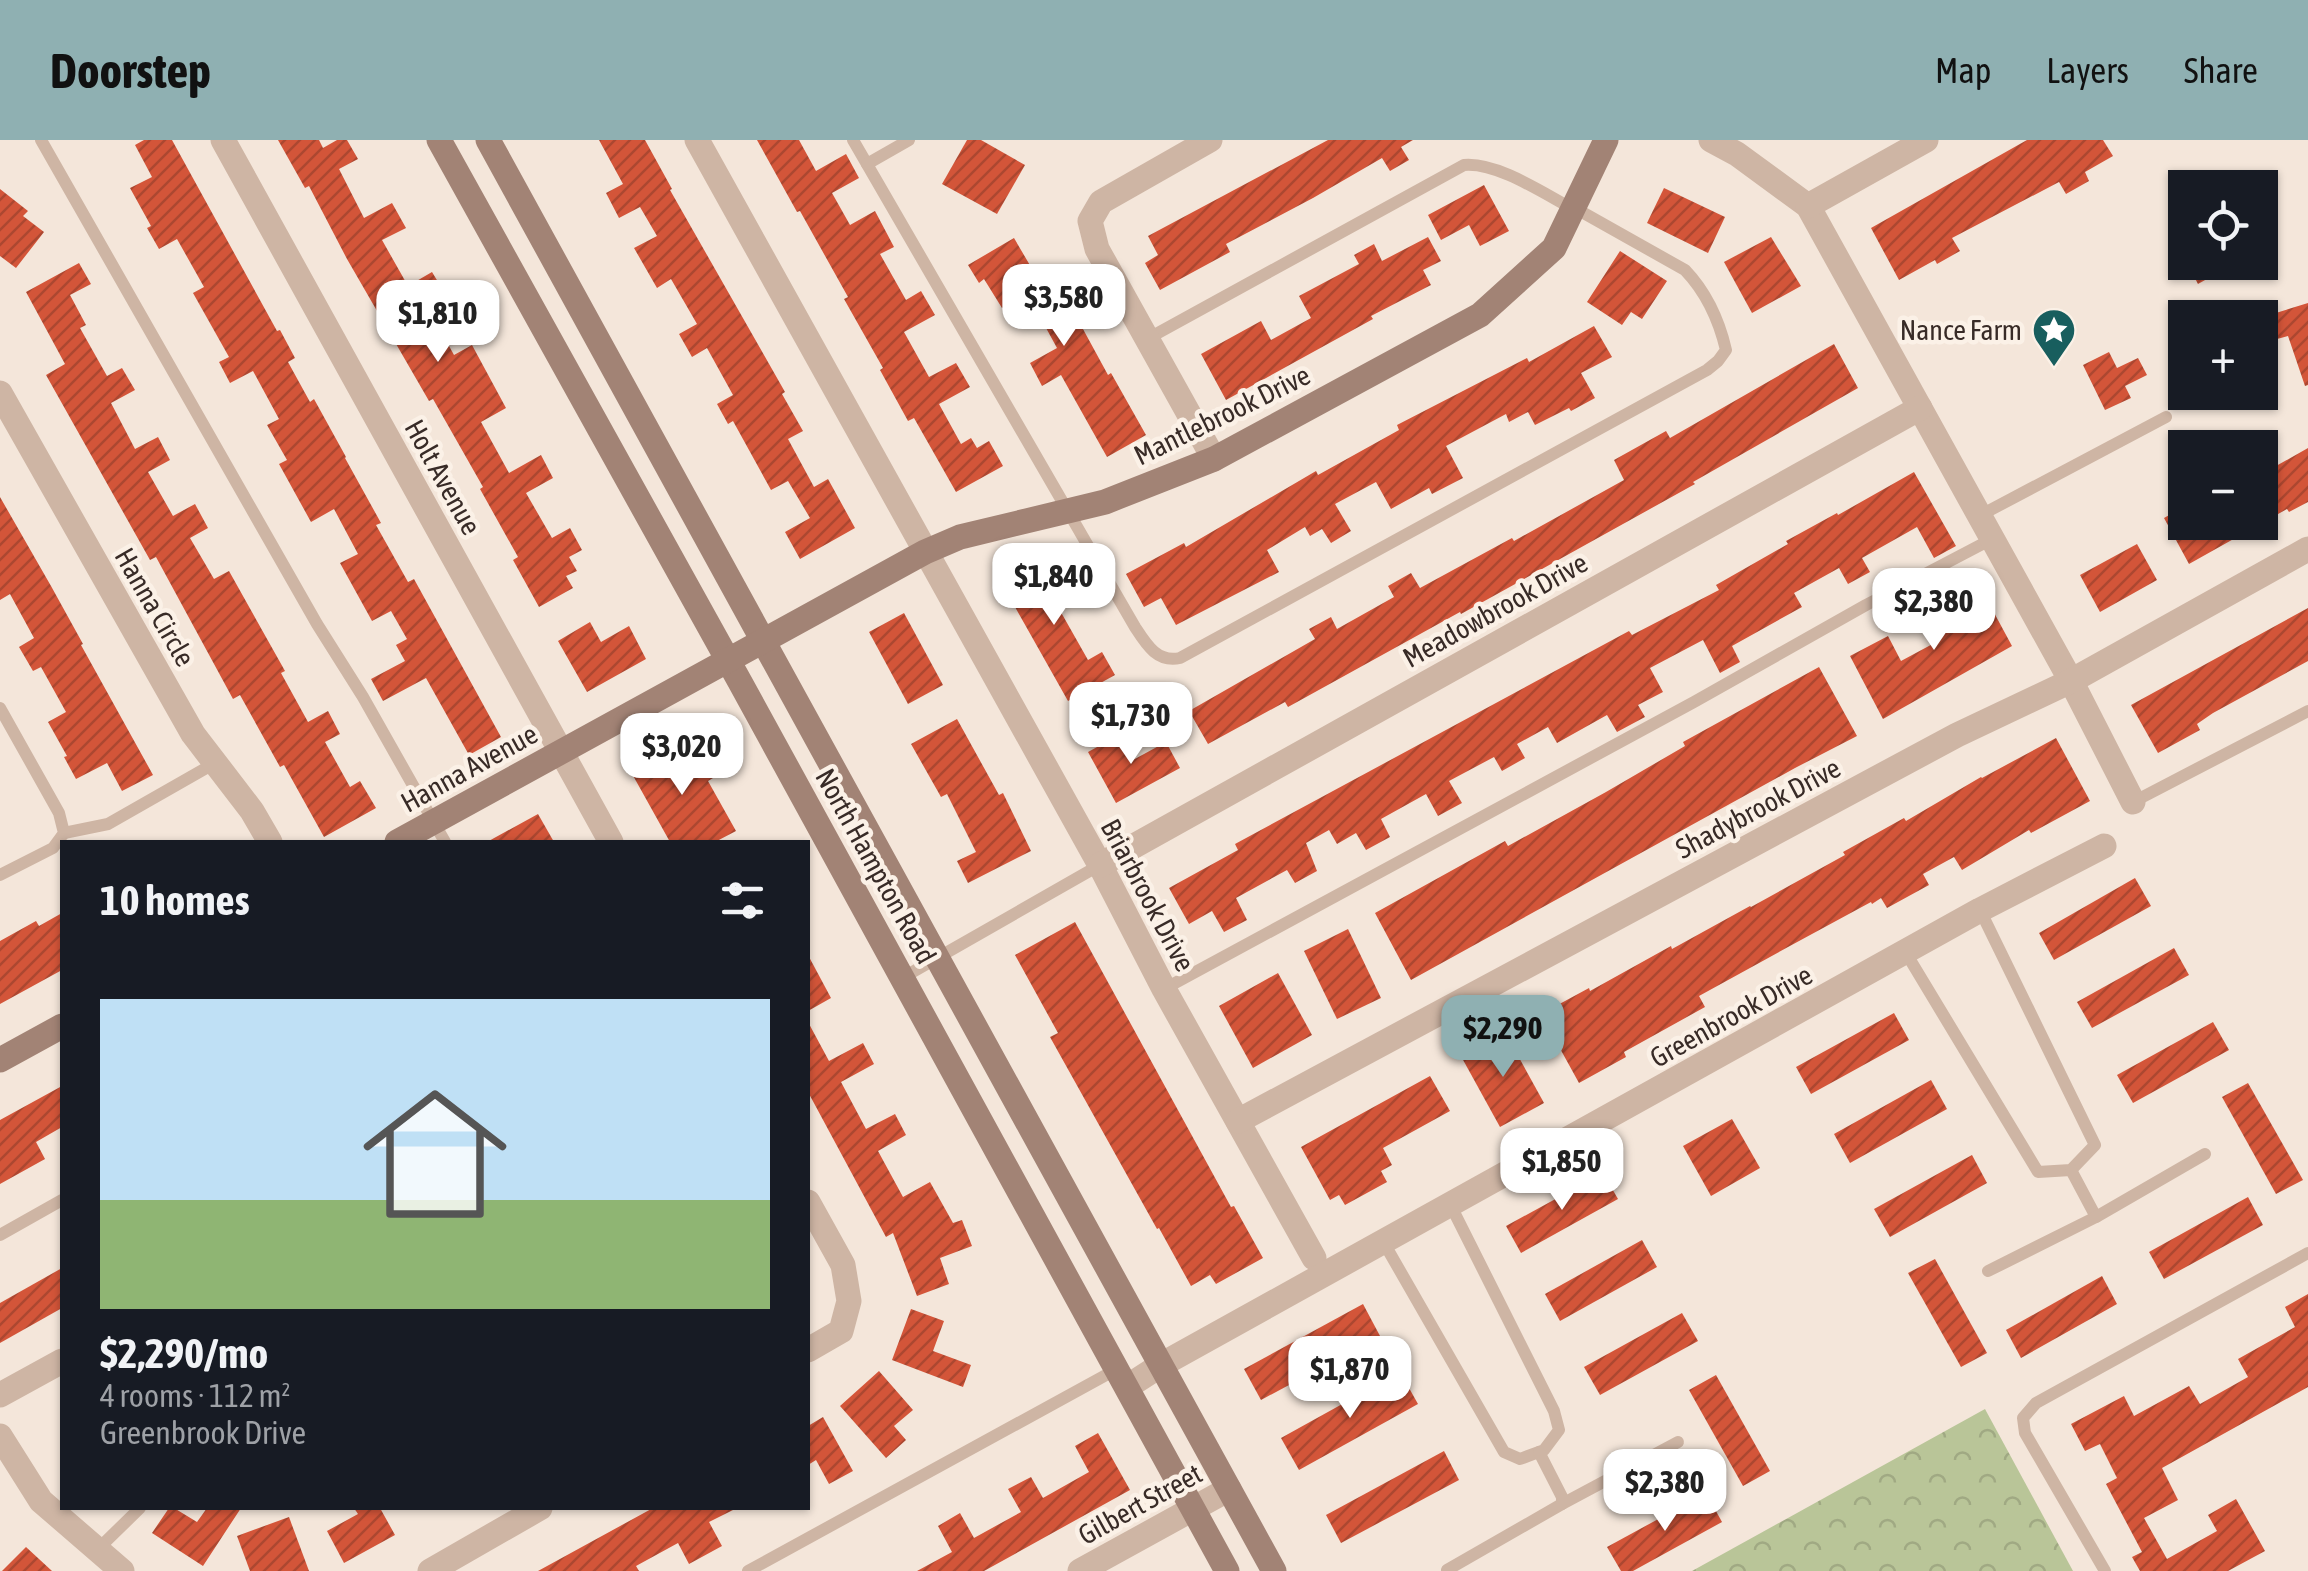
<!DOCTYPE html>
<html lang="en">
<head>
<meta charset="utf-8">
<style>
	:root { --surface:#171b24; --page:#242831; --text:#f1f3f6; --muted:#9ea1a6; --line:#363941; --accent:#8fb0b2 }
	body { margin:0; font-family:"Asap Condensed",sans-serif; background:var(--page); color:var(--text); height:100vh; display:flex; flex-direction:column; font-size:38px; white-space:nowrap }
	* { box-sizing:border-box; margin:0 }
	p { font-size:32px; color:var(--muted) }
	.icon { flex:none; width:55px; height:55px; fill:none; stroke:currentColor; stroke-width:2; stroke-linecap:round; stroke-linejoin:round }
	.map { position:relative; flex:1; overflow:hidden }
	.sheet { position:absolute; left:60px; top:700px; width:750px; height:670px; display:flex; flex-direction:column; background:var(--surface); border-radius:0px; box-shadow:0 2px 8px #0004 }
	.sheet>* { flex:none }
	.buttons { position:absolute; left:2168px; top:30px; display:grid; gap:20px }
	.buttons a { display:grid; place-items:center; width:110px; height:110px; border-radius:0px; background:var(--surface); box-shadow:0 2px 8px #0004; font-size:50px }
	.price { position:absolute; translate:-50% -85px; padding:0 22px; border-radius:20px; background:#fff; color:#222; font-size:32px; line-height:65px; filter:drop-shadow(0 2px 5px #0008) }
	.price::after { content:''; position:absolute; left:50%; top:60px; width:30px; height:22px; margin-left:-15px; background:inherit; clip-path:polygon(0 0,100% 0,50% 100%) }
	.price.current { background:var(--accent); color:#111 }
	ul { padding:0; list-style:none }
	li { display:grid; align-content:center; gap:20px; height:530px; padding:0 40px }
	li+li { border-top:2px solid var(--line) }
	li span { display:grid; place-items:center; height:310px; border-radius:0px; color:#555 }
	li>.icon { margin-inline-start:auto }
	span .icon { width:180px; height:180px; fill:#fffc; stroke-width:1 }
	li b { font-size:42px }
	h2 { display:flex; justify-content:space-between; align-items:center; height:120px; padding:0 40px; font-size:42px }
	header { display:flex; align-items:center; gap:60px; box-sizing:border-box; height:140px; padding:0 50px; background:var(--accent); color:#111 }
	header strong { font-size:48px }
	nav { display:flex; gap:55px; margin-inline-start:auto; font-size:35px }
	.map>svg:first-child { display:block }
</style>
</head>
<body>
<header>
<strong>Doorstep</strong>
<nav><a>Map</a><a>Layers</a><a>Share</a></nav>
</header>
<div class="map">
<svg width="2308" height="1431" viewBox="0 0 2308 1431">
	<defs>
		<pattern id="park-crowns" width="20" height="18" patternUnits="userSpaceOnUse" patternTransform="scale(2.5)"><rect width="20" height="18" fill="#b9c598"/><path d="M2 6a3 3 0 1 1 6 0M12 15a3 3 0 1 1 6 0" fill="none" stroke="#a0a983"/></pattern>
		<pattern id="building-hatch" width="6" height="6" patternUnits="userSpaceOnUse" patternTransform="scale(2.5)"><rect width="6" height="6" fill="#d35539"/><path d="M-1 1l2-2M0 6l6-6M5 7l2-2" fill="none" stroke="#ac4730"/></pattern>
	</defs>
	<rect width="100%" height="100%" fill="#f4e6da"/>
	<!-- park -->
	<path fill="url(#park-crowns)" d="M1985 1269 2073 1431H1692Z"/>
	<!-- building -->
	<g fill="url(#building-hatch)">
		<path d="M144 0H172L277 191 280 190 295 218 288 222 310 262 314 259 346 317 345 318 381 383 376 385 408 442 414 439 501 597 469 615 426 538 383 561 371 539 405 521 396 505 407 499 391 471 372 481 340 423 358 414 334 369 311 382 279 324 287 320 267 285 279 279 253 231 230 243 219 222 229 217 193 153 204 147 177 99 159 109 147 88 151 86 130 48 152 37 135 5Z"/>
		<path d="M278 0H319L323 8 337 0H347L358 19 339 29 364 78 392 63 406 88 382 100 408 146 432 132 446 155 427 166 454 215 472 205 506 268 481 282 509 333 541 315 553 338 526 353 552 398 570 388 582 410 569 417 577 431 566 436 573 448 539 467 513 420 518 417 480 349 483 347 433 259 429 261 347 119 309 46 305 48Z"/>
		<path d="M599 0H645L672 49 670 50 785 252 782 254 803 291 788 299 814 347 828 339 855 388 800 419 785 392 810 378 788 341 771 350 733 281 728 284 717 264 733 255 707 208 692 217 679 194 697 184 671 139 657 148 634 108 657 96 640 67 619 78 606 53 623 44Z"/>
		<path d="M757 0H799L816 31 846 14 859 38 832 53 850 85 875 71 894 107 880 114 906 160 921 151 935 175 904 192 929 237 956 223 970 247 939 264 961 304 971 298 977 308 989 301 1003 326 956 352 914 278 908 281 880 230 883 228 844 159 848 157 800 71 797 72Z"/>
		<path d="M967 0H981L1025 25 997 74 942 44Z"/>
		<path d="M1328 0H1413L1401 7 1409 20 1390 31 1382 18 1313 58 1226 104 1230 112 1160 150 1145 123 1158 115 1148 96Z"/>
		<path d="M2027 0H2103L2113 16 2085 32 2089 41 2066 54 2059 42 1952 98 1960 111 1937 124 1935 120 1899 140 1871 88Z"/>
		<path d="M1484 45 1509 91 1480 106 1469 85 1441 100 1428 75Z"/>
		<path d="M1664 48 1725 77 1708 113 1647 83Z"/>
		<path d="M0 49 28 71 23 76 44 92 16 128 0 116Z"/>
		<path d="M1428 97 1441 121 1423 130 1431 145 1371 176 1373 179 1226 260 1201 214 1261 181 1271 200 1311 178 1299 156 1359 124 1354 115 1374 104 1382 121Z"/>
		<path d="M1771 97 1801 146 1752 173 1724 122Z"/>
		<path d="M1014 98 1052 163 1065 156 1108 235 1111 233 1146 295 1107 317 1061 235 1042 246 1030 223 1057 208 1027 153 1002 168 984 139 979 143 968 125Z"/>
		<path d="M1620 111 1667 141 1642 179 1631 172 1622 185 1587 162Z"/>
		<path d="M2186 122H2208L2214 135 2198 144Z"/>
		<path d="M79 123 91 144 70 155 86 185 80 188 107 236 122 228 135 250 111 263 135 309 158 297 170 320 148 332 173 376 195 364 208 388 190 398 214 439 229 431 285 531 281 533 308 582 328 571 340 594 325 602 350 647 360 641 376 668 324 697 284 625 280 627 240 555 233 559 156 417 150 420 46 235 65 224 26 152Z"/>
		<path d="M2308 163V245L2305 246 2288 196 2270 201 2263 177Z"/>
		<path d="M1594 186 1612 217 1581 233 1595 258 1571 271 1569 268 1535 285 1528 272 1509 282 1506 274 1446 306 1463 338 1432 354 1429 348 1391 369 1376 342 1335 364 1351 391 1331 403 1322 389 1310 396 1305 387 1267 410 1279 432 1176 485 1161 458 1144 467 1126 434 1184 403 1186 407 1316 331 1318 335 1399 290 1397 285 1527 218 1529 222Z"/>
		<path d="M1834 204 1858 248 1693 342 1695 344 1461 474 1460 472 1288 567 1285 562 1208 604 1189 571 1315 499 1309 489 1331 477 1337 489 1394 457 1388 446 1411 433 1420 448 1512 398 1514 401 1624 340 1614 320 1666 291 1670 298Z"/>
		<path d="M2109 212 2117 228 2138 218 2147 235 2125 246 2131 258 2105 270 2083 225Z"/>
		<path d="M2308 308V362L2289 372 2287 369 2189 424 2164 378 2185 366V382H2260V335Z"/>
		<path d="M1914 332 1956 406 1934 418 1917 387 1862 418 1870 432 1848 444 1839 428 1794 453 1802 467 1732 506 1740 522 1720 533 1703 500 1650 528 1663 552 1638 565 1645 577 1617 592 1607 575 1557 603 1548 587 1517 604 1525 618 1502 631 1494 617 1449 641 1462 663 1438 676 1426 654 1381 679 1390 697 1366 710 1356 693 1337 704 1329 690 1306 703 1317 731 1295 743 1287 730 1236 758 1247 780 1224 792 1212 771 1189 784 1169 748 1238 710 1235 704 1629 491 1632 495 1719 450 1716 445 1788 404 1786 401 1837 373 1838 375Z"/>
		<path d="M0 357 51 446 83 504 81 505 153 635 122 651 107 623 76 639 64 617 67 616 48 582 66 572 41 527 33 531 19 507 34 498 10 454 0 460Z"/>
		<path d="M2137 404 2157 440 2100 472 2080 435Z"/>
		<path d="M1030 417 1044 443 1064 433 1077 457 1058 467 1088 520 1102 512 1115 535 1068 561 997 435Z"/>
		<path d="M1978 443 2012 506 1883 579 1850 516 1888 496 1901 521 1940 500 1925 472Z"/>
		<path d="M2308 468V521L2213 573 2197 584 2200 590 2158 613 2131 565Z"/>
		<path d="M904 473 943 545 908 564 869 492Z"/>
		<path d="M590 482 601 502 629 486 646 519 587 552 558 501Z"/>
		<path d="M1819 527 1857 596 1795 628 1411 840 1375 773 1505 701 1508 706 1606 652 1685 606 1683 602Z"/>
		<path d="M957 579 999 655 1003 653 1031 711 968 743 957 721 976 712 947 654 941 657 911 604Z"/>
		<path d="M1119 595 1133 620 1166 602 1180 628 1116 663 1088 612Z"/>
		<path d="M2056 598 2090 661 2031 693 2029 690 1962 730 1954 717 1923 734 1929 745 1887 768 1881 758 1872 764 1871 762 1788 807 1699 856 1705 867 1624 912 1626 917 1579 943 1541 874 1589 848 1590 851 1671 806 1672 809 1750 766 1751 767 1845 715 1843 712 1904 678 1906 681 1981 637 1982 638Z"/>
		<path d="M656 607 668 629 699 612 713 638 708 641 736 691 715 702H670L626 623Z"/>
		<path d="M538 674 554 702H487Z"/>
		<path d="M2135 738 2151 766 2054 820 2039 793Z"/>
		<path d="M62 773V830L0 864V801L36 781 39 786Z"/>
		<path d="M1075 782 1231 1067 1234 1066 1263 1118 1216 1144 1210 1135 1191 1146 1159 1088 1157 1089 1050 897 1058 893 1015 815Z"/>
		<path d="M1348 789 1381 858 1337 879 1304 811Z"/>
		<path d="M2174 808 2189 835 2092 888 2077 862Z"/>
		<path d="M808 815 831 858 808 871Z"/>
		<path d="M1278 833 1312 895 1253 928 1219 866Z"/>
		<path d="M1894 873 1909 900 1811 954 1796 927Z"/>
		<path d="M808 882 829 921 863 903 874 924 841 942 866 989 895 974 906 995 878 1011 903 1057 930 1042 953 1083 962 1080 972 1106 940 1118 949 1144 917 1156 893 1093 886 1097 808 952Z"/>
		<path d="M2213 882 2229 910 2133 963 2117 935Z"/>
		<path d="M1506 894 1544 963 1500 987 1462 918Z"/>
		<path d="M1430 936 1450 971 1383 1008 1392 1025 1381 1031 1387 1042 1345 1065 1339 1055 1330 1060 1301 1007Z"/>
		<path d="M1931 940 1947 969 1850 1023 1834 994Z"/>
		<path d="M2248 943 2303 1040 2276 1054 2222 957Z"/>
		<path d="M62 946V987L36 1002 45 1019 0 1044V980Z"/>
		<path d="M1732 979 1760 1028 1711 1056 1683 1006Z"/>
		<path d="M1972 1015 1987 1043 1890 1097 1874 1069Z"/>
		<path d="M1603 1033 1618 1059 1521 1113 1506 1086Z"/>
		<path d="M2248 1057 2263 1085 2164 1139 2149 1112Z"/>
		<path d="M1642 1100 1657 1127 1560 1181 1545 1154Z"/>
		<path d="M1935 1119 1987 1213 1961 1227 1908 1133Z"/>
		<path d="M62 1128V1168L0 1203V1163Z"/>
		<path d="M2102 1136 2117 1164 2021 1218 2006 1190Z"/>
		<path d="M2308 1154V1247L2162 1328 2178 1360 2144 1378 2167 1419 2217 1391 2208 1375 2236 1359 2265 1411 2228 1431H2140L2132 1417 2142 1412 2106 1344 2117 1338 2100 1304 2085 1311 2071 1284 2124 1256 2134 1276 2189 1246 2200 1264 2248 1237 2238 1219 2295 1187 2285 1167Z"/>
		<path d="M1363 1164 1380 1196 1261 1260 1244 1229Z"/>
		<path d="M911 1169 944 1181 933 1211 971 1225 963 1247 892 1220Z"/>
		<path d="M1682 1173 1698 1201 1600 1255 1584 1227Z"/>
		<path d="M879 1231 913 1270 894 1286 906 1300 886 1318 840 1266Z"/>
		<path d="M1400 1232 1418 1264 1299 1330 1281 1298Z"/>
		<path d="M1716 1235 1770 1331 1743 1346 1689 1250Z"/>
		<path d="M823 1277 853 1331 829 1344 816 1320 808 1325V1286Z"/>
		<path d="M1098 1293 1130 1350 984 1431H917L952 1412 938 1386 960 1373 974 1398 1021 1372 1008 1349 1031 1337 1043 1358 1089 1332 1075 1306Z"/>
		<path d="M1444 1311 1459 1340 1341 1403 1326 1375Z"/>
		<path d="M1706 1353 1722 1382 1633 1431H1621L1607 1407Z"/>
		<path d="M169 1368H174L197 1382 207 1368H241L203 1426 152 1393Z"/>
		<path d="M354 1368H380L395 1395 344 1423 327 1391 358 1374Z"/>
		<path d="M653 1368H737L709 1382 722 1406 689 1424 678 1403 636 1426 639 1431H538Z"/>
		<path d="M289 1377 309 1431H250L237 1396Z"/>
		<path d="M26 1407 52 1431H2Z"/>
	</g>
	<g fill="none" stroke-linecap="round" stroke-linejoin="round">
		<!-- lane -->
		<g stroke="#ceb5a4" stroke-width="12">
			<path d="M41 0 317 484 363 557 445 702"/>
			<path d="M853 0 1135 487C1146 504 1157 523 1180 518L1707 230 1718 221 1726 210C1719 180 1706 152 1685 130L1573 67"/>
			<path d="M867 24 909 0"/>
			<path d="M1147 199 1464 25C1497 22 1543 53 1573 69"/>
			<path d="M1979 376 2166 277"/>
			<path d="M0 568 59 673 64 693 53 708 0 735"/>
			<path d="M2133 662 2308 571"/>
			<path d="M64 693 108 684 215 623"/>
			<path d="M1906 813 2038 1032 2071 1030 2095 1005 1980 770"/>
			<path d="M902 838 1100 725"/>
			<path d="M1164 849 1694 562 1866 465 1992 399"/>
			<path d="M2071 1030 2096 1077"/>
			<path d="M0 1095 62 1060"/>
			<path d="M1384 1103 1504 1312 1520 1319 1544 1310 1559 1290 1554 1271 1451 1066"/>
			<path d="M1988 1131 2096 1077 2205 1014"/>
			<path d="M1562 1364 1678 1302"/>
			<path d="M97 1410 140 1368"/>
			<path d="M1447 1430 1562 1364V1357L1539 1312"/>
			<path d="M748 1431 1117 1229"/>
			<path d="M2105 1431 2025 1293 2023 1278 2036 1263 2308 1113"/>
		</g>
		<!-- street -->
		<g stroke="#ceb5a4" stroke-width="25">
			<path d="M223 0 611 702"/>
			<path d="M697 0 1100 725 1164 849 1314 1118"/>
			<path d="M1210 0 1101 62 1090 81 1097 109 1214 319"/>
			<path d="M1711 0 1737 14 1808 66 2071 541 2133 662"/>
			<path d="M1808 66 1926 0"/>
			<path d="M0 253 193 594 252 671 270 702"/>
			<path d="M1100 725 1920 268"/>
			<path d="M1238 981 1957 595 2071 541 2308 409"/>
			<path d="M808 1062 843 1125 849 1161 841 1191 808 1210"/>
			<path d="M1127 1247 1161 1225 1980 770 2104 706"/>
			<path d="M0 1255 62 1221"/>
			<path d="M0 1296 41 1361 122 1431"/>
			<path d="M430 1431 540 1368"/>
			<path d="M1080 1431 1229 1349"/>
		</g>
		<!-- secondary -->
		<g stroke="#a28375" stroke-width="25">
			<path d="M439 0 740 542 1227 1431"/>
			<path d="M488 0 1274 1431"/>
			<path d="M397 702 925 412 960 397 1105 362 1214 319 1480 175 1554 108 1606 0"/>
			<path d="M0 920 62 886"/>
		</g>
	</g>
	<!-- icons -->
	<defs>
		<g id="sight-pin" transform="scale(2.25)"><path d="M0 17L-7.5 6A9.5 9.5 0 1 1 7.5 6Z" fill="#185e5e" stroke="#fbf1e7"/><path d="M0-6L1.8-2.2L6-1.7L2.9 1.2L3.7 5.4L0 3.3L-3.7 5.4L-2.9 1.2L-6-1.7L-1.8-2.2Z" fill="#fff"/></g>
	</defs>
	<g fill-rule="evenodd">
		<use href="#sight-pin" x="2054" y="190"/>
	</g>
	<g text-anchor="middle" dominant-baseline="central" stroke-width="9" stroke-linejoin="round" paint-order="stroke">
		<!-- poi labels -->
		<g font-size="28" fill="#382b27" stroke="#fbf1e7" text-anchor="end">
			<text x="2022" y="190">Nance Farm</text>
		</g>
		<!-- street labels -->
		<g font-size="28" fill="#382b27" stroke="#fbf1e7">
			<text transform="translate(1222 275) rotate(-26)">Mantlebrook Drive</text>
			<text transform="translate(443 337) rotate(61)">Holt Avenue</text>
			<text transform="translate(155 467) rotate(60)">Hanna Circle</text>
			<text transform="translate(1495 470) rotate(-29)">Meadowbrook Drive</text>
			<text transform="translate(469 628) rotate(-29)">Hanna Avenue</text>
			<text transform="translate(1758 668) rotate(-28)">Shadybrook Drive</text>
			<text transform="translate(876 726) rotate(61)">North Hampton Road</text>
			<text transform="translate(1148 755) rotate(62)">Briarbrook Drive</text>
			<text transform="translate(1731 876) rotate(-29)">Greenbrook Drive</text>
			<text transform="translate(1140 1364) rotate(-29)">Gilbert Street</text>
		</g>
	</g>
</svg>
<div class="buttons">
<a><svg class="icon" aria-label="locate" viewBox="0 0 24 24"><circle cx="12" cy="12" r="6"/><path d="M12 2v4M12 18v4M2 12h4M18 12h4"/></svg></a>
<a>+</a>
<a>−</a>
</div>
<b class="price" style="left:1064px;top:209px">$3,580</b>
<b class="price" style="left:438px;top:225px">$1,810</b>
<b class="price" style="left:1054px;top:488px">$1,840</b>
<b class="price" style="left:1934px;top:513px">$2,380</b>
<b class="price" style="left:1131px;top:627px">$1,730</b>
<b class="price" style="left:682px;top:658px">$3,020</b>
<b class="price current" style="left:1503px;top:940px">$2,290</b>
<b class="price" style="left:1562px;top:1073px">$1,850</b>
<b class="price" style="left:1350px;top:1281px">$1,870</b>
<b class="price" style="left:1665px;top:1394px">$2,380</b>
<section class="sheet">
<h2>10 homes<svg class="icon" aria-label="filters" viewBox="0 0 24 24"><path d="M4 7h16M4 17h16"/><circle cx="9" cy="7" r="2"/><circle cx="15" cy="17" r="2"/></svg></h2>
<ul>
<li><span style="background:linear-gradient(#bfe0f5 65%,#8fb573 0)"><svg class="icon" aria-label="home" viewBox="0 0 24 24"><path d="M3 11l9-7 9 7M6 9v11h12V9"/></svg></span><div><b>$2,290/mo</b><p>4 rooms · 112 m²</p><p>Greenbrook Drive</p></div></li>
</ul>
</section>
</div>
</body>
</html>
